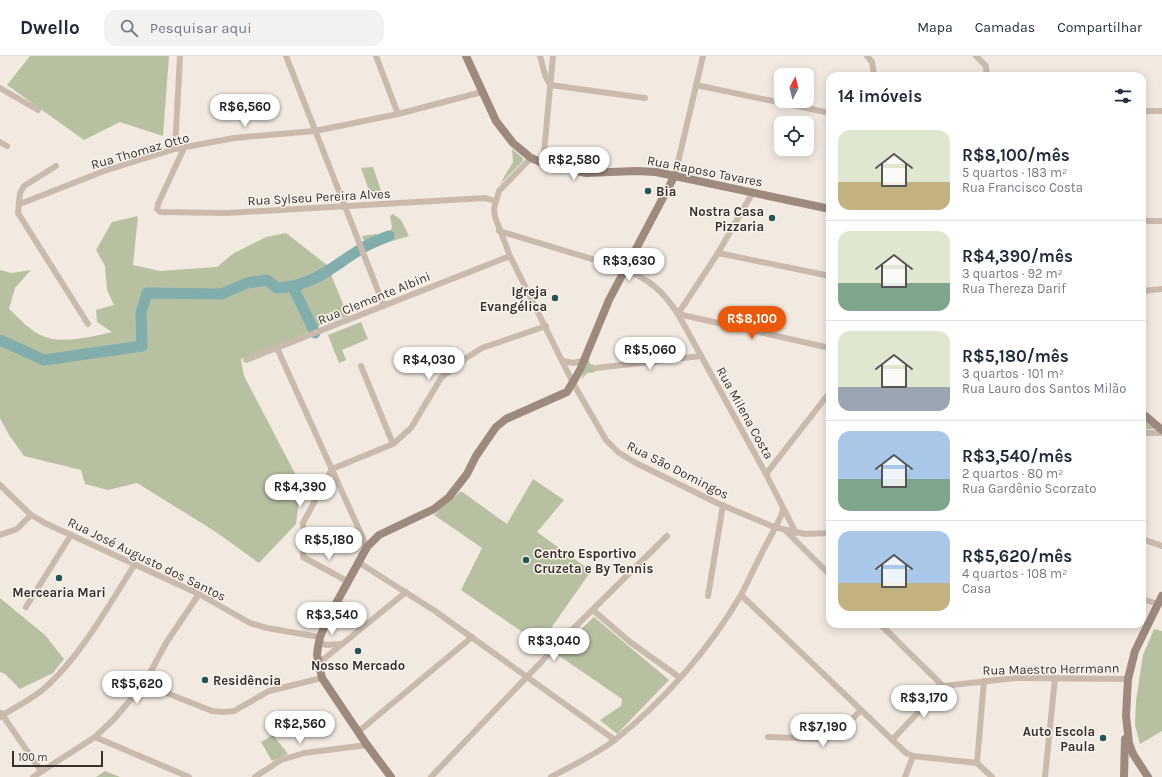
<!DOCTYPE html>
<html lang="pt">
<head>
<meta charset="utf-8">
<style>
	:root { --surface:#fff; --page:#f2f2f3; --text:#1f2937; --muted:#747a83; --line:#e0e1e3; --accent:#ea580c }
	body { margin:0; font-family:Karla,sans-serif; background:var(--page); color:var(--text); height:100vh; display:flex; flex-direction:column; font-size:15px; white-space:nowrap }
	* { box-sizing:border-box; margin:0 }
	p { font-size:13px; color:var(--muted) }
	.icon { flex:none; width:22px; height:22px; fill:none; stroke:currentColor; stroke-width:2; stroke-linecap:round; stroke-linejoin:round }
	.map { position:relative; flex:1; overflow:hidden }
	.sheet { position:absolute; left:826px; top:16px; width:320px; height:556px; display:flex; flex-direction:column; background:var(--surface); border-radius:12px; box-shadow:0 2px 10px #0003 }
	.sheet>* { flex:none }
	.needle { width:26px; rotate:7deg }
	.fabs { position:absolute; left:774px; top:12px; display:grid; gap:8px }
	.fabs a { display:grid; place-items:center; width:40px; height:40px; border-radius:8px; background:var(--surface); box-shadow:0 2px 10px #0003; font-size:20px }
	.scale { position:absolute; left:12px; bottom:10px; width:91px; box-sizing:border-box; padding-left:4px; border:2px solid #392f2b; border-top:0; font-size:11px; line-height:14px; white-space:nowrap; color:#392f2b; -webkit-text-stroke:3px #faf4ed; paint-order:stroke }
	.price { position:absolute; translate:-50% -34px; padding:0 9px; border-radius:14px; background:#fff; color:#222; font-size:13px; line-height:26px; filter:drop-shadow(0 1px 2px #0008) }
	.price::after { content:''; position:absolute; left:50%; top:24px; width:12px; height:9px; margin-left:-6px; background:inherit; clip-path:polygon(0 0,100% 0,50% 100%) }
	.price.on { background:var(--accent); color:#fff }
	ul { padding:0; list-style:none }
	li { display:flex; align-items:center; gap:12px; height:100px; padding:0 12px }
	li+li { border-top:1px solid var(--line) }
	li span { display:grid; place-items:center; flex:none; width:112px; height:80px; border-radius:12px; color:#555 }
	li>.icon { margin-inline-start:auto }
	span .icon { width:48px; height:48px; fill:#fffc; stroke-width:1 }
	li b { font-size:17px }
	h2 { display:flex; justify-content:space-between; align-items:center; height:48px; padding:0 12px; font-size:17px }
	header { display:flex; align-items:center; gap:24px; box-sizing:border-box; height:56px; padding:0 20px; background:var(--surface); border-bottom:1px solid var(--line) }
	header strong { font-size:19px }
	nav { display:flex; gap:22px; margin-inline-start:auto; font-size:14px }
	.search { width:280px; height:36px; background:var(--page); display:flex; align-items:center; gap:10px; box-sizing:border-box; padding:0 14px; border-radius:12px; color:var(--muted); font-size:15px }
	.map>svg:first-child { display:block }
</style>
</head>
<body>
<header>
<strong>Dwello</strong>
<div class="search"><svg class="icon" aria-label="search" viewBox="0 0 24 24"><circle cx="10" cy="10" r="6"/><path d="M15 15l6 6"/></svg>Pesquisar aqui</div>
<nav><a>Mapa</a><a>Camadas</a><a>Compartilhar</a></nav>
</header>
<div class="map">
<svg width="1162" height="721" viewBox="0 0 1162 721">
	<rect width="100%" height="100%" fill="#f2eae1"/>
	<!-- green -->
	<g fill="#b7c1a1">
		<path d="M30 0H169L163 80 120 66 84 84 7 29Z"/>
		<path d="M512 93 523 102V105L500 128 513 106Z"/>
		<path d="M373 111 384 143H372L361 112Z"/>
		<path d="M393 158 401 164 409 180 392 185 387 177 392 172 390 160Z"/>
		<path d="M138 160 133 209 160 215 217 211 234 197 266 181 286 177 327 209 348 260 317 271 293 284 241 303 244 320 301 429 296 468 259 507 216 476 137 427 108 434 85 428 81 414 24 400 9 379 0 362V214L12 217 31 214 15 232 9 253C20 263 31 276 45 281 63 288 95 280 112 276L97 266 96 254 114 249 107 234 105 210 96 194 112 166Z"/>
		<path d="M376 178 381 189 368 195 362 180Z"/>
		<path d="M361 266 368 283 342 294 346 304 339 307 328 279Z"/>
		<path d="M588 301 590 308 594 309 595 316 587 317 581 324Z"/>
		<path d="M1142 363 1155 373H1142Z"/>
		<path d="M533 423 564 444 537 476 591 515 540 588 461 534 482 492 434 459 461 435 507 468Z"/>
		<path d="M0 542 45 579 64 603 53 617 20 633 5 618 0 616Z"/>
		<path d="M594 561 669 624 617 678 600 664 621 650 622 643 555 597Z"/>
		<path d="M1154 573 1162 575V675L1140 688 1135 669 1136 645 1143 599Z"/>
		<path d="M273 679 288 698 272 705 261 686Z"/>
		<path d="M105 715 120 721H96Z"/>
	</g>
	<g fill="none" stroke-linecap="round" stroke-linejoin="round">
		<!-- river -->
		<g stroke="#81adad" stroke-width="11">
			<path d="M293 231 315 277"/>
			<path d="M0 284 44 304 142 290 141 257 147 237 221 238 247 227 267 224 277 232C317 230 334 208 366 190 373 186 381 183 389 180"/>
		</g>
		<!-- street -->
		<g stroke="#cabaad" stroke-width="6">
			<path d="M286 0 384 250"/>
			<path d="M376 0 398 58"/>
			<path d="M540 0 545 19 550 29 645 42"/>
			<path d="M867 0 872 6 874 20"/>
			<path d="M976 0 986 10 987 20"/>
			<path d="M696 29 830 57"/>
			<path d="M0 32 38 54"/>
			<path d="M1142 55H1162"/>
			<path d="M0 86 7 90"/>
			<path d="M184 92 158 148 157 153 160 156 227 157 485 142 495 145"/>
			<path d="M175 93 180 0"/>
			<path d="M531 102 499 135 494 153 495 161 510 200 573 327 606 384 618 396 634 406 717 447 774 471 805 478 830 477"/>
			<path d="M543 107 553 0"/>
			<path d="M56 110 24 130 20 137 18 157 88 268"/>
			<path d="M675 119 703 0"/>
			<path d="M753 136 718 197 678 258 830 292"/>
			<path d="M20 148 104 115 175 93 234 82 315 75 398 58 482 36"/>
			<path d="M1142 165H1162"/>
			<path d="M499 175 625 213C651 225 662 234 678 258L766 418 796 477"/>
			<path d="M718 197 830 220"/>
			<path d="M1142 235 1162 233"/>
			<path d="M277 292 367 491"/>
			<path d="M246 304 510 200"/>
			<path d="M563 305 573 307 583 305"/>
			<path d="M361 310 393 388"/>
			<path d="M596 312 701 300"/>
			<path d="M1142 377H1162"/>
			<path d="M766 418 830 336"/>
			<path d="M0 429 31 459 45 467 199 538 250 567 267 572 320 581"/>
			<path d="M786 475 830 519"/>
			<path d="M0 479 17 473 31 459"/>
			<path d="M1142 483 1162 490"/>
			<path d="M358 506 435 555 615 684"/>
			<path d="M347 525 303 501V467L332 413 393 388 411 372 441 322 463 304 482 292 546 270"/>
			<path d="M741 539 906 697 913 700 977 707 992 721"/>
			<path d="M708 540 723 449"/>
			<path d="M1142 543 1158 548"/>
			<path d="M26 551 71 479"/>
			<path d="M593 554 630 586 679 621"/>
			<path d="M880 568 943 630 1016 622 1128 623"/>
			<path d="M319 586 326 589 342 588"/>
			<path d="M319 607 406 536"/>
			<path d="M144 628 212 655 224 656 234 655 269 635 322 622"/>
			<path d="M1 657 41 715"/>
			<path d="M0 661C15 651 33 643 46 631 83 597 108 550 135 508"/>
			<path d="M358 676 472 581"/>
			<path d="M95 681 189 721"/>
			<path d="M768 681 827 683 837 679 860 655"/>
			<path d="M892 684 943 630"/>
			<path d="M977 707 984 625"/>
			<path d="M33 721 95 681 114 663 144 628 166 587 199 538"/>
			<path d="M255 721 281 704 304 697 367 689"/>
			<path d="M431 721 567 579 667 480"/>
			<path d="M551 721C571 710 599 697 616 683 664 645 710 592 741 539 748 526 754 512 761 499 766 487 782 463 783 453"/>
			<path d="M905 721 913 700"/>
			<path d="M1045 721 1055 622"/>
		</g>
		<!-- secondary -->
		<g stroke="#9d897e" stroke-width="8">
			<path d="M466 0 496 65 513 87 531 102 543 107 586 117 636 115 656 116 830 153"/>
			<path d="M1142 357 1162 374"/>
			<path d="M391 721 367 689 322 622 317 599 318 591 320 581 328 562 367 491 379 479 434 453 449 441 467 418 476 400 496 371 506 363 567 336 580 314 609 244 675 119"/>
			<path d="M1124 721 1125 683"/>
			<path d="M1148 721 1133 698 1129 687 1126 660 1128 623 1135 595 1162 540"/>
		</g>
	</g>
	<!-- markers -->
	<g fill="#235558" stroke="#faf4ed" stroke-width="1.5">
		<circle cx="648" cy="135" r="4"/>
		<circle cx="772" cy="162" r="4"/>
		<circle cx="555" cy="242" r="4"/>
		<circle cx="526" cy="504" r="4"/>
		<circle cx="59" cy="522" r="4"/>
		<circle cx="358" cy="595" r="4"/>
		<circle cx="205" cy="624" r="4"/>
		<circle cx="1103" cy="682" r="4"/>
	</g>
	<g text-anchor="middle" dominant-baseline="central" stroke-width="3" stroke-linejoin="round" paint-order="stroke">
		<!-- street labels -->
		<g font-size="13" fill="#392f2b" stroke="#faf4ed">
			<text transform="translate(140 95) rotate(-16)">Rua Thomaz Otto</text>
			<text transform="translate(705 115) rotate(11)">Rua Raposo Tavares</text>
			<text transform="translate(319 141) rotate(-3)">Rua Sylseu Pereira Alves</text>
			<text transform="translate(374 242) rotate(-22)">Rua Clemente Albini</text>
			<text transform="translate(745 357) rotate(61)">Rua Milena Costa</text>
			<text transform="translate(678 414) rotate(27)">Rua São Domingos</text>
			<text transform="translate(147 503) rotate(26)">Rua José Augusto dos Santos</text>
			<text transform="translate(1051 613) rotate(-1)">Rua Maestro Herrmann</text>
		</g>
		<!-- poi labels -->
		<g font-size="13" font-weight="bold" fill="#392f2b" stroke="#faf4ed" text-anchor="start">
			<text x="656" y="135">Bia</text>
			<text x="764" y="155" text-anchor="end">Nostra Casa<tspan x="764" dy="15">Pizzaria</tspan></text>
			<text x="547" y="235" text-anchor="end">Igreja<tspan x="547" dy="15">Evangélica</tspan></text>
			<text x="534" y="497">Centro Esportivo<tspan x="534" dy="15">Cruzeta e By Tennis</tspan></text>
			<text x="59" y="536" text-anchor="middle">Mercearia Mari</text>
			<text x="358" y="609" text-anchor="middle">Nosso Mercado</text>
			<text x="213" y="624">Residência</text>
			<text x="1095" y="675" text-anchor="end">Auto Escola<tspan x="1095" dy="15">Paula</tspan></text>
		</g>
	</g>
</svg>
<div class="fabs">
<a><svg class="needle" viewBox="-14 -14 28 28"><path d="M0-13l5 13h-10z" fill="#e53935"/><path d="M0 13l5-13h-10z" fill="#747a83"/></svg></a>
<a><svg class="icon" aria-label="locate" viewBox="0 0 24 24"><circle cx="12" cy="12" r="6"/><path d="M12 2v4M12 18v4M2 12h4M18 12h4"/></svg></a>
</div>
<div class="scale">100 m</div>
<b class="price" style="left:245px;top:72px">R$6,560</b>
<b class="price" style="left:574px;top:125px">R$2,580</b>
<b class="price" style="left:629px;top:226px">R$3,630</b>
<b class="price on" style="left:752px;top:284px">R$8,100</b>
<b class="price" style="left:650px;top:315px">R$5,060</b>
<b class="price" style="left:429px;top:325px">R$4,030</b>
<b class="price" style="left:300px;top:452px">R$4,390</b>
<b class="price" style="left:329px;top:505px">R$5,180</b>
<b class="price" style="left:332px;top:580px">R$3,540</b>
<b class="price" style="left:554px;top:606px">R$3,040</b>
<b class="price" style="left:137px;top:649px">R$5,620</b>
<b class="price" style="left:924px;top:663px">R$3,170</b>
<b class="price" style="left:300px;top:689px">R$2,560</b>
<b class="price" style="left:823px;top:692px">R$7,190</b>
<section class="sheet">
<h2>14 imóveis<svg class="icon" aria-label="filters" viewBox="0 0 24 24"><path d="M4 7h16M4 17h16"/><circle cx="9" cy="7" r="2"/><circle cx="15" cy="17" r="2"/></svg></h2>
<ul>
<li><span style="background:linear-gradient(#dfe7d0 65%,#c2b280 0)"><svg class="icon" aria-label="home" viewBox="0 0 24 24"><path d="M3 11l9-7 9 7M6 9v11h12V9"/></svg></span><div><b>R$8,100/mês</b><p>5 quartos · 183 m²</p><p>Rua Francisco Costa</p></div></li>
<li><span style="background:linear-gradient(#dfe7d0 65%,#7fa58c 0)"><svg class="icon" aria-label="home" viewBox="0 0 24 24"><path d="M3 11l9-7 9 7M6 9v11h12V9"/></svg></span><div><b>R$4,390/mês</b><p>3 quartos · 92 m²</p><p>Rua Thereza Darif</p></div></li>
<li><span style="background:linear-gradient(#dfe7d0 70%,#9aa5b1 0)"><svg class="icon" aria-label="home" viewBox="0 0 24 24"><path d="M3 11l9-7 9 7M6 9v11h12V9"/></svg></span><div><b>R$5,180/mês</b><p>3 quartos · 101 m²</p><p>Rua Lauro dos Santos Milão</p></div></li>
<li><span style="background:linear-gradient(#a9c7e8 60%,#7fa58c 0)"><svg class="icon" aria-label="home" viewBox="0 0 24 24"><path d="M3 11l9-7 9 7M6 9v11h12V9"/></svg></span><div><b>R$3,540/mês</b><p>2 quartos · 80 m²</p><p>Rua Gardênio Scorzato</p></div></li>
<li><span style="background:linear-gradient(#a9c7e8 65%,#c2b280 0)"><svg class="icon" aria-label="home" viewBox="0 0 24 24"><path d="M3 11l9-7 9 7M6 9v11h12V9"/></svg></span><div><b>R$5,620/mês</b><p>4 quartos · 108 m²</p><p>Casa</p></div></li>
</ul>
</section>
</div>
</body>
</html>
